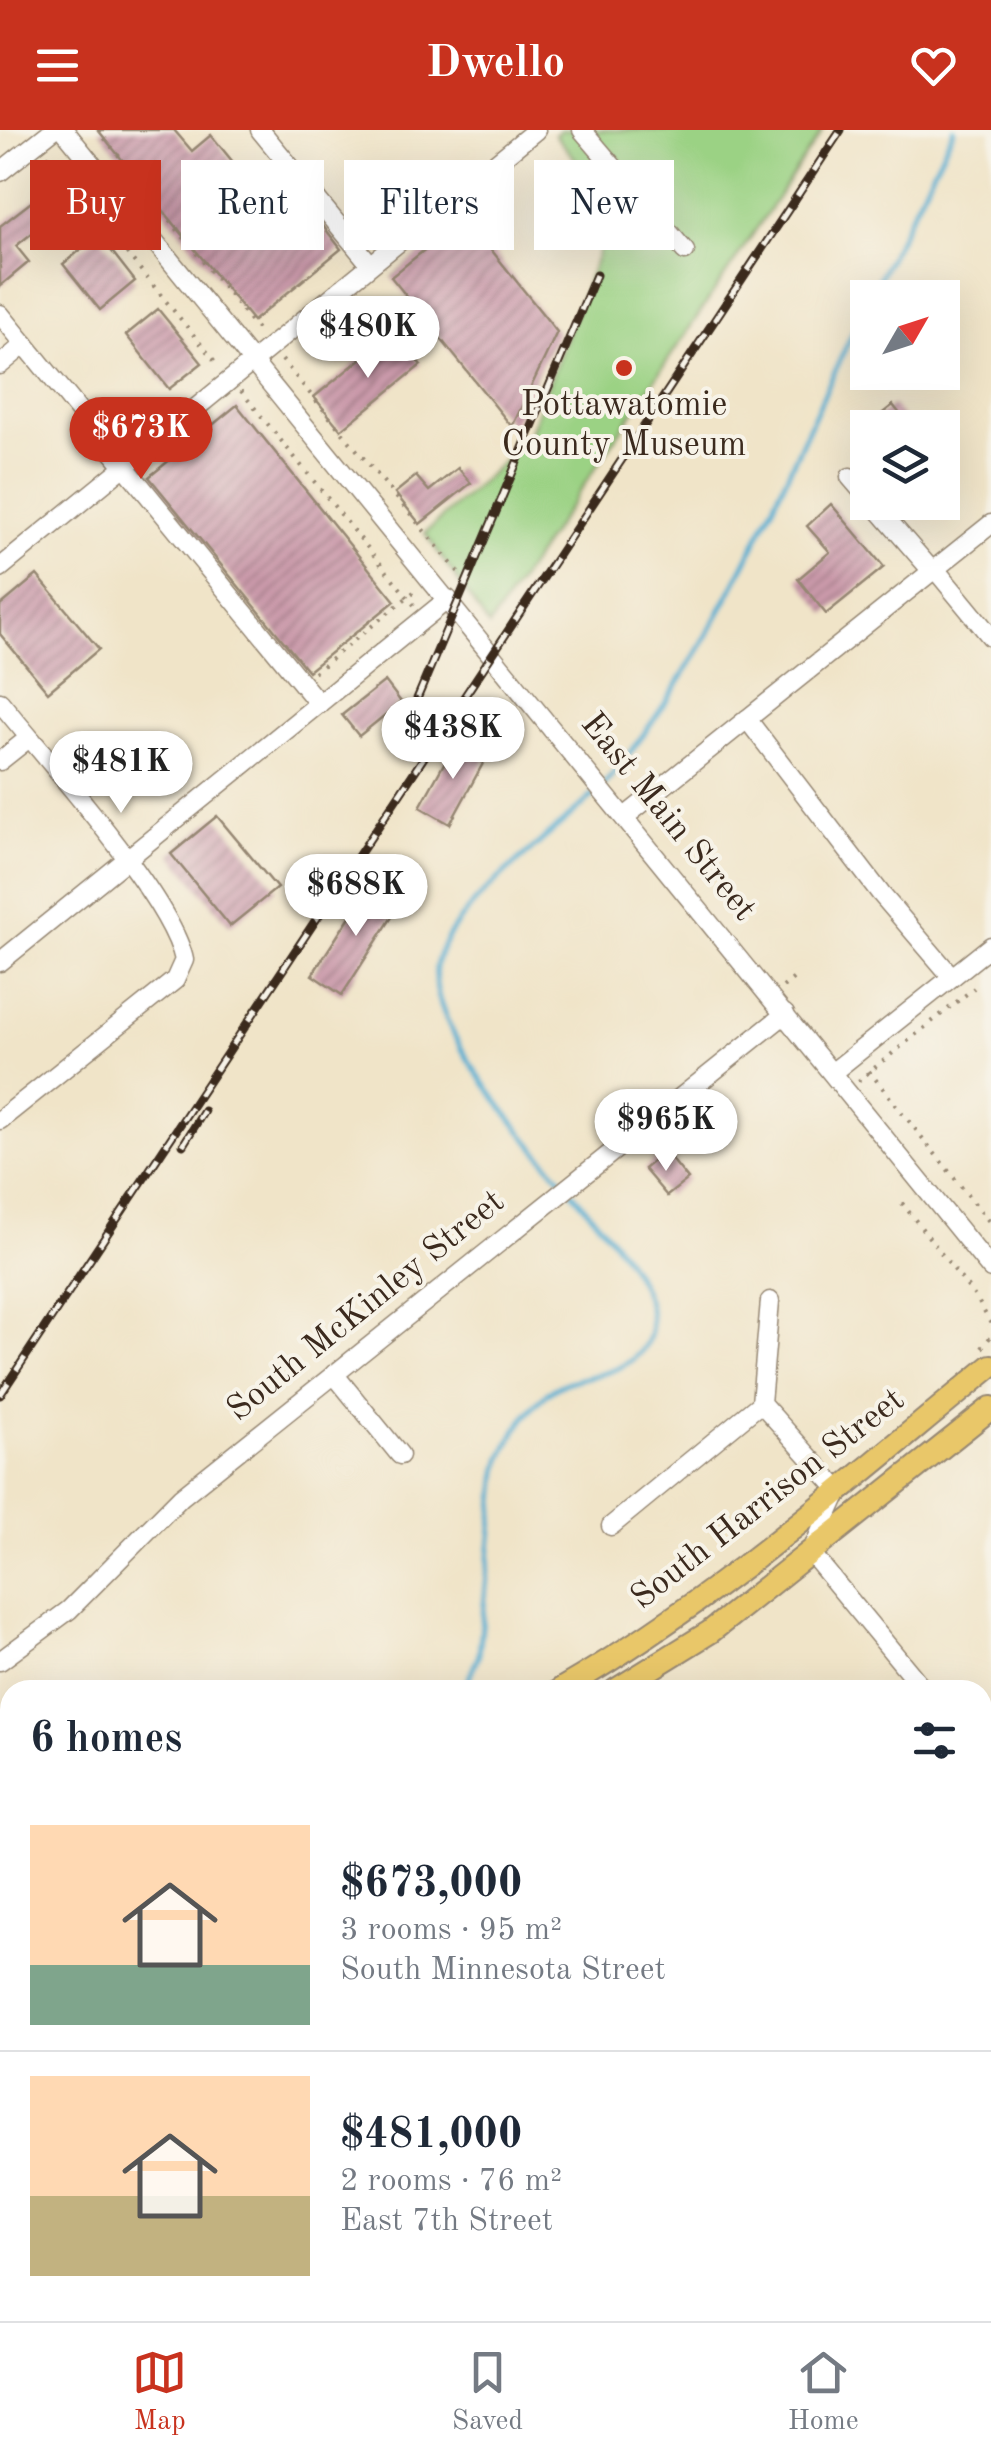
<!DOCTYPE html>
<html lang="en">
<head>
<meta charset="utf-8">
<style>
	:root { --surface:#fff; --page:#f2f2f3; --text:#1f2937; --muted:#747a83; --line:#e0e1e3; --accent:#c8321e }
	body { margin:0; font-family:"Old Standard TT",serif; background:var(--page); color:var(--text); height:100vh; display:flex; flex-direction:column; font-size:38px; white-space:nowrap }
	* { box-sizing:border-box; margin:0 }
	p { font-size:32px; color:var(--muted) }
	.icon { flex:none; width:55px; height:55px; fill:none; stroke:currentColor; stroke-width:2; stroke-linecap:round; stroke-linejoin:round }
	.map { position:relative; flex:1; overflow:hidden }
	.panel { position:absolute; left:0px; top:1550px; width:992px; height:642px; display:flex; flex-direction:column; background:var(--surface); border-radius:30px 30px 0 0; box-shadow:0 10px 40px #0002 }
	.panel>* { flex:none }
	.top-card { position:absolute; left:30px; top:30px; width:932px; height:90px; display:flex; gap:20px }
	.needle { width:65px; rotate:51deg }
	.buttons { position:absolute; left:850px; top:150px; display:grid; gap:20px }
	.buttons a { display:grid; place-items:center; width:110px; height:110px; border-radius:0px; background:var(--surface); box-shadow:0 10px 40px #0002; font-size:50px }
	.price { position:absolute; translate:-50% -85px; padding:0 22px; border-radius:35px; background:#fff; color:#222; font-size:32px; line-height:65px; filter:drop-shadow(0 2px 5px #0008) }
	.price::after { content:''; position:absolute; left:50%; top:60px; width:30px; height:22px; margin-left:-15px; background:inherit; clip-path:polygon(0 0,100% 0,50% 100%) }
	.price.on { background:var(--accent); color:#fff }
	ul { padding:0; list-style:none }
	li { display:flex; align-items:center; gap:30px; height:250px; padding:0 30px }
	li+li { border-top:2px solid var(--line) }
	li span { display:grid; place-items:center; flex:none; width:280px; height:200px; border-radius:0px; color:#555 }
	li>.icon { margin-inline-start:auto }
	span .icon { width:120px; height:120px; fill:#fffc; stroke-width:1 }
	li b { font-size:42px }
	h2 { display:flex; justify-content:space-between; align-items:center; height:120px; padding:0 30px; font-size:42px }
	.tag { padding:0 35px; border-radius:0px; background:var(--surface); box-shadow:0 10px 40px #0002; font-size:35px; line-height:90px }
	.tag.on { background:var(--accent); color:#fff }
	header { display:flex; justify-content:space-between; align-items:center; height:130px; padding:0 30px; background:var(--accent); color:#fff; font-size:45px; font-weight:800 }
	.tabs { display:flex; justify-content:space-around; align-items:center; height:140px; border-top:2px solid var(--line); background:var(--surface); font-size:28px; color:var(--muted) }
	.tabs a { display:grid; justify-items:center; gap:5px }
	.tabs .on { color:var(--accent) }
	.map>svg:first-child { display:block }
</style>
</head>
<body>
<header><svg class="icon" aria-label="menu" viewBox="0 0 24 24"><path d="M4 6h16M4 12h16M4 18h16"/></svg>Dwello<svg class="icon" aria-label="heart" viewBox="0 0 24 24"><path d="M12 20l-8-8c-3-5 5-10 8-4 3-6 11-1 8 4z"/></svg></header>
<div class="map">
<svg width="991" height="2191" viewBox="0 0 991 2191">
	<defs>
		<pattern id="building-hatch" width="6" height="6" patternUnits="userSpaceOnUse" patternTransform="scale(2.5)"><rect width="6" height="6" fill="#ca9aaa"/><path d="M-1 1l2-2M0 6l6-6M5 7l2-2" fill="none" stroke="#a57e8a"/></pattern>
	</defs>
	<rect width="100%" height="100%" fill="#f7f3e8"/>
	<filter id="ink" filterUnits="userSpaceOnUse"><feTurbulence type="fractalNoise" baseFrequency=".01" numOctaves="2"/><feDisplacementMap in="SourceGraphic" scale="20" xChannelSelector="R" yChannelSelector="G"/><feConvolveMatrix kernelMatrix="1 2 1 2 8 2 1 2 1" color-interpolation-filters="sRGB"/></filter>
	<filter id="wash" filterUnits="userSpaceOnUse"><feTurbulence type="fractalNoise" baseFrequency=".0048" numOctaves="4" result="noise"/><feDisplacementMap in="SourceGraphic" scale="40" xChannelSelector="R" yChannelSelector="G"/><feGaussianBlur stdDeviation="2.25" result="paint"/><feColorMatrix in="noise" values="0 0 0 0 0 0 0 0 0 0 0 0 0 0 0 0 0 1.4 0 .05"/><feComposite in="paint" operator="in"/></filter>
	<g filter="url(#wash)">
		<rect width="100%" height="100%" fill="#f0e4c8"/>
		<!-- green -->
		<g fill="#9bd284" stroke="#6b7e51" stroke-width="2.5">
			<path d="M560 0H823L489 496 425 403 527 310 616 77 555 5Z"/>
			<path d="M10 2044V2182L234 2183 224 2191H0V2052Z"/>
		</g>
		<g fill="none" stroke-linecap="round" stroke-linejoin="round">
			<!-- stream -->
			<g stroke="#53add1" stroke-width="5">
				<path d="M869 168 954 0"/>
				<path d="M565 1054C527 1008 427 899 436 837 446 774 567 698 609 649 725 510 790 332 868 170"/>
				<path d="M464 1560 479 1524 498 1340C507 1312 524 1282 548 1263 570 1245 602 1249 626 1234 694 1192 605 1101 572 1062"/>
				<path d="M0 2183 10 2167"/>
			</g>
		</g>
		<g id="blocks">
			<!-- building -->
			<g fill="url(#building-hatch)">
				<path d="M98 0H174L192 21 211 5 293 106 316 87 341 119 253 191Z"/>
				<path d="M56 53 71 72 16 116 29 132 0 156V96Z"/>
				<path d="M465 87 557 202 512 297 391 147Z"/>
				<path d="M99 105 135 151 100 180 63 134Z"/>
				<path d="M158 179 202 233 169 259 126 205Z"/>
				<path d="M394 202 421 235 341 300 314 267Z"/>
				<path d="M237 275 395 471 308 541 149 347Z"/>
				<path d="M893 275 911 298H864Z"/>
				<path d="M458 338 471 353 420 394 395 363 416 346 429 361Z"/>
				<path d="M831 374 884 437 826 484 798 449 830 422 807 396Z"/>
				<path d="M37 445 99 519 48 562 0 504V476Z"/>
				<path d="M385 551 401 572 359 606 342 585Z"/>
				<path d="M457 610 487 626 450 694 420 677Z"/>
				<path d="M217 686 277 758 230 796 171 724Z"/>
				<path d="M371 754 401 773 342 865 312 845Z"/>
				<path d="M665 1021 688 1049 667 1066 644 1039Z"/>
			</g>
		</g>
	</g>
	<g filter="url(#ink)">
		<use href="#blocks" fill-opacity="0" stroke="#968773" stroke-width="2.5"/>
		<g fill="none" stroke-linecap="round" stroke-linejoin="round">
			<!-- minor casing -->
			<g stroke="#968773" stroke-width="21">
				<g id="minor">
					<path d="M64 0 991 1139"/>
					<path d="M260 0 370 134"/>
					<path d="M582 0 685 121"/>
					<path d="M0 42 53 0"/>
					<path d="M0 184 319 574"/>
					<path d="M0 235 25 214"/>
					<path d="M850 347 868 368"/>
					<path d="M872 372 932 441"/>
					<path d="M0 438 536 0"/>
					<path d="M935 439 991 507"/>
					<path d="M0 572C45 628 171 767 184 830L175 850 0 990"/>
					<path d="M747 589 881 764 952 847"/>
					<path d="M0 631 29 608"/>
					<path d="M626 686 991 394"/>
					<path d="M0 832 448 469"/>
					<path d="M833 942 991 816"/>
					<path d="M770 1171 761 1273 839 1360 811 1423 924 1560"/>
					<path d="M334 1244 400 1325"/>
					<path d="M611 1396 761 1273"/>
					<path d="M0 1531 69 1480 181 1367 785 884"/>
					<path d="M982 1631 991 1641"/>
					<path d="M982 1777 991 1771"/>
					<path d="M0 1834 10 1826"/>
					<path d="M0 2039 10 2030"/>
					<path d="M982 2069 991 2079"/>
					<path d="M982 2114 991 2107"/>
					<path d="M364 2182 371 2191"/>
					<path d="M242 2191 252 2182"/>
					<path d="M462 2191 473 2182"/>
					<path d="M888 2191 899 2182"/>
				</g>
			</g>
			<!-- major casing -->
			<g stroke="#968773" stroke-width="26">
				<g id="major">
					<path d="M560 1560C717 1470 851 1350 991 1236"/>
					<path d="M616 1560 710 1502 991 1278"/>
					<path d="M0 1670 10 1672"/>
					<path d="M0 1692 10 1694"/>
				</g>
			</g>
			<!-- path -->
			<g stroke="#968773" stroke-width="4" stroke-dasharray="2.5 8" stroke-linecap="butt">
				<path d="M98 0 260 203"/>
				<path d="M47 25 218 235"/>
				<path d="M282 230 461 445"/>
				<path d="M241 261 414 475"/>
				<path d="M314 543 415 461"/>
				<path d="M783 857 794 848"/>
				<path d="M869 941 991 1094"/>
				<path d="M858 951 974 858"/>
				<path d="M902 1073 977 1169 991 1194"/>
				<path d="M982 1218 991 1206"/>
			</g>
			<!-- minor -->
			<use href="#minor" stroke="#fff" stroke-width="18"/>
			<!-- major -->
			<use href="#major" stroke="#e9c769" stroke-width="22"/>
			<!-- rail casing -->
			<g stroke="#3b2a1e" stroke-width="9">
				<g id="rail">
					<path d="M406 595 596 145"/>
					<path d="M183 1015 204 981"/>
					<path d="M0 1265 841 0"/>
				</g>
			</g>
			<!-- rail -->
			<use href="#rail" stroke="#f7f3e8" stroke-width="5" stroke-dasharray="15" stroke-linecap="butt"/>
		</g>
	</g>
	<!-- markers -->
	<circle fill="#c8321e" stroke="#f7f3e8" stroke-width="4" cx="624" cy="238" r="10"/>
	<g text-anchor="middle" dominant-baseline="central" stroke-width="8" stroke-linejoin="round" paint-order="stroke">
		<!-- poi labels -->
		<g font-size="35" fill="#3b2a1e" stroke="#f7f3e8">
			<text x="624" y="275">Pottawatomie<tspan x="624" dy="40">County Museum</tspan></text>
		</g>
		<!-- street labels -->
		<g font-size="35" fill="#3b2a1e" stroke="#f7f3e8">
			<text transform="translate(668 687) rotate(51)">East Main Street</text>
			<text transform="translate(366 1176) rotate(-39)">South McKinley Street</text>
			<text transform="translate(768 1369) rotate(-38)">South Harrison Street</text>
		</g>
	</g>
</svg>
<div class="buttons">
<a><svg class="needle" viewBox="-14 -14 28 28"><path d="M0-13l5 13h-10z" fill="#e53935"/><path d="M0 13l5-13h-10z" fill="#747a83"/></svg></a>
<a><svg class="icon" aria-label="layers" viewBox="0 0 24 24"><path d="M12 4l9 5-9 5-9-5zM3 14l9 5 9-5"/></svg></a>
</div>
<b class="price" style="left:368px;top:251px">$480K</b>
<b class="price on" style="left:141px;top:352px">$673K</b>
<b class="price" style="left:453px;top:652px">$438K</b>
<b class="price" style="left:121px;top:686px">$481K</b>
<b class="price" style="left:356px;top:809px">$688K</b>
<b class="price" style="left:666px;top:1044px">$965K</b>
<div class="top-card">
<a class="tag on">Buy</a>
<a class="tag">Rent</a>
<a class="tag">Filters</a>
<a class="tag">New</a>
</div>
<section class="panel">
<h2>6 homes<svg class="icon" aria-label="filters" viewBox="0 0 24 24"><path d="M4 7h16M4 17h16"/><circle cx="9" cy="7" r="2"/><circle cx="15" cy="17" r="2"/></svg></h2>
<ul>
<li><span style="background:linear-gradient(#ffd9b3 70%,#7fa58c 0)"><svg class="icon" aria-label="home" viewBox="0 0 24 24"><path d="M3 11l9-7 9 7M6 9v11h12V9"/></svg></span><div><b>$673,000</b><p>3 rooms · 95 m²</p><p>South Minnesota Street</p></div></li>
<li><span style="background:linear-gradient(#ffd9b3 60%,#c2b280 0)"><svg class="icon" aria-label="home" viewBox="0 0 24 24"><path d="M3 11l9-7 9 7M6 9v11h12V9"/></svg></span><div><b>$481,000</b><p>2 rooms · 76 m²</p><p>East 7th Street</p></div></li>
</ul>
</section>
</div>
<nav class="tabs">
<a class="on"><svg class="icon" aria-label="map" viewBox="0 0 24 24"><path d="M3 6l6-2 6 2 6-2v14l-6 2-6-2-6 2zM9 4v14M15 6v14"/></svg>Map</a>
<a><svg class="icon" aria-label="saved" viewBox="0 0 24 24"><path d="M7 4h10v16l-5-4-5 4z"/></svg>Saved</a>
<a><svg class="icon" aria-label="home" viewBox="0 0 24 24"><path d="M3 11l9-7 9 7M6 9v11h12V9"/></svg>Home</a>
</nav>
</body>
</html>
